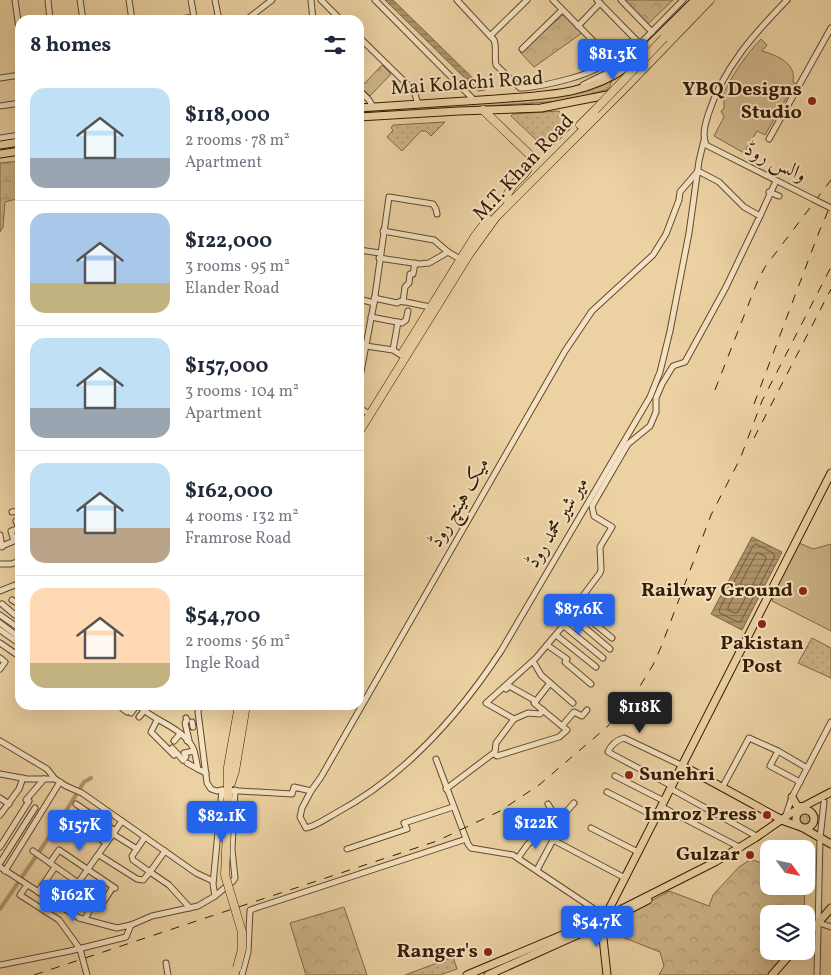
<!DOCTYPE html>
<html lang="en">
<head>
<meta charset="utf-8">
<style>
	:root { --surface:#fff; --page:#f2f2f3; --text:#1f2937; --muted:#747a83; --line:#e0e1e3; --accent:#2563eb }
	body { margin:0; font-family:Vollkorn,Amiri,serif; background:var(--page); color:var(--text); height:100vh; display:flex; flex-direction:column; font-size:19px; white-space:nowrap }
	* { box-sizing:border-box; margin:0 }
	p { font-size:16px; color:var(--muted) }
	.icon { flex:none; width:28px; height:28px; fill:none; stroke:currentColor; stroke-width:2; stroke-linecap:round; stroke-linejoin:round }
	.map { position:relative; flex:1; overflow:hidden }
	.side { position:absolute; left:15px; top:15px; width:349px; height:695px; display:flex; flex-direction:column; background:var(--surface); border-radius:15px; box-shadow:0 5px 20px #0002 }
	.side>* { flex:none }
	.needle { width:32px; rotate:123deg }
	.controls { position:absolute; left:760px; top:840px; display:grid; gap:10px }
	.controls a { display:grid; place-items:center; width:55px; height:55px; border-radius:10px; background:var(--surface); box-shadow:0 5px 20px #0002; font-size:25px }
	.price { position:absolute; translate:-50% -42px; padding:0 11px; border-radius:5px; background:var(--accent); color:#fff; font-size:16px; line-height:32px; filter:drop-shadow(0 1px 2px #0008) }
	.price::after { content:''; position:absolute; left:50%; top:30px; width:15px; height:11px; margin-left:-8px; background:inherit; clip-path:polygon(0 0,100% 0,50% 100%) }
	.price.active { background:#222; color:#fff }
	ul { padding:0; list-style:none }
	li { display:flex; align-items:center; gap:15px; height:125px; padding:0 15px }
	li+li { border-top:1px solid var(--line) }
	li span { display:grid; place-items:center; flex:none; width:140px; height:100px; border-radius:15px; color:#555 }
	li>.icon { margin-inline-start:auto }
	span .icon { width:60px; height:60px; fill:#fffc; stroke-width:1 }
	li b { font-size:21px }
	h2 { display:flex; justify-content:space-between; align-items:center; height:60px; padding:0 15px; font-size:21px }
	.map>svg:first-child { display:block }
</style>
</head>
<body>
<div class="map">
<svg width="831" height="975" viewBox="0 0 831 975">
	<defs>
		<pattern id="grass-dots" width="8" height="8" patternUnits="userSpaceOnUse" patternTransform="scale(1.25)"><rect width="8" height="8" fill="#cdb387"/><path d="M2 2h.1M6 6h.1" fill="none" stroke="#b19973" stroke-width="1.8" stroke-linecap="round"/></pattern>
		<pattern id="forest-firs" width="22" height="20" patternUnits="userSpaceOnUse" patternTransform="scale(1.25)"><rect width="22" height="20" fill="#cdb387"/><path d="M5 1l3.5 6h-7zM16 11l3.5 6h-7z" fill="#b19973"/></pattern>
		<pattern id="wetland-marsh" width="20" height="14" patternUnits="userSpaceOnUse" patternTransform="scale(1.25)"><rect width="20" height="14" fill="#cdb387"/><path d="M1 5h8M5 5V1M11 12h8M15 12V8" fill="none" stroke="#b19973"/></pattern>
		<pattern id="park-crowns" width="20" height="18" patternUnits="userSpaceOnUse" patternTransform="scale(1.25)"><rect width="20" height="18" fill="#cdb387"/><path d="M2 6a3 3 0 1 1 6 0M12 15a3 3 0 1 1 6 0" fill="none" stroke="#b19973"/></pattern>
		<pattern id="water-rules" width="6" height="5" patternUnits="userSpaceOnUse" patternTransform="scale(1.25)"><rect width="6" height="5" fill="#ae946c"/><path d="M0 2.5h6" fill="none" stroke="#8e7856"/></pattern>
	</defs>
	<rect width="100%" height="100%" fill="#ecd2a3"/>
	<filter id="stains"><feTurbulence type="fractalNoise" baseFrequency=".004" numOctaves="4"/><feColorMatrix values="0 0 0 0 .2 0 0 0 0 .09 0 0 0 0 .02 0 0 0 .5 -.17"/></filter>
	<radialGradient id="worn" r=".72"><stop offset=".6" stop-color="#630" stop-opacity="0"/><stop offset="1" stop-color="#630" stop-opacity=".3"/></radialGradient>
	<!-- grass -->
	<g fill="url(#grass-dots)" stroke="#816744">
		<path d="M612 80 609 89 566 101 359 114V112L555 97 573 94Z"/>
		<path d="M559 111 572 127 548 151 511 116 513 114Z"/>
		<path d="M445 122 431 136 426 131H421L402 151 387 137 393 130 391 128 393 125Z"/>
		<path d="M812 638 831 648V678L798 663Z"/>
		<path d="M803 810C809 810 815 815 822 817L814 819 810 827 802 829C793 823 794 815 803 810Z"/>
		<path d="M453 957 457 969 440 975H405Z"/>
	</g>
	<!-- forest -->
	<path fill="url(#forest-firs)" stroke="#816744" d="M382 65 391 74 370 96 361 87Z"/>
	<!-- wetland -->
	<path fill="url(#wetland-marsh)" stroke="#816744" d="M20 161V198L5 202 3 227 0 232V163Z"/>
	<!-- park -->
	<g fill="url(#park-crowns)" stroke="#816744">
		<path d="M625 0H673L648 24Z"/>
		<path d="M564 14 582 33 534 67 520 52Z"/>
		<path d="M751 859 769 866V886H805L804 914H769V951H788L768 975H659L664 966 660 952 607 931 611 924 669 891 709 906 713 895 739 867Z"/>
		<path d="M344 907 367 975H306L290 923Z"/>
	</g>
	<!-- pitch -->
	<g fill="#cdb387" stroke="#816744">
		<path d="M761 39 767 45 762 51C776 55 797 63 793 82L795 83 765 135 757 131 744 153 714 136 724 117 721 111 724 109V98L722 97C732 75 745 56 761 39Z"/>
		<path d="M799 543 813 549 831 544V631L772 601 780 580Z"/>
	</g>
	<!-- water -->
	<g fill="url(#water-rules)" stroke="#7e6441">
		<path d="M385 0H393L485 90 478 91Z"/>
		<path d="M752 537 782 552 742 630 711 614Z"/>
	</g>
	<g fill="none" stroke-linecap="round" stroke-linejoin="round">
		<!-- shore -->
		<g stroke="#725836" stroke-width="1">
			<path d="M756 544 773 553 775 556 741 621 738 622 720 613 719 610 753 546Z"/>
			<path d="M758 553 765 556 766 559 738 612 735 613 728 610V607L756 554Z"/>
		</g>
		<!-- canal -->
		<path stroke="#ae946c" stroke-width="4" d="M0 909 56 827 84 782 91 778"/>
		<!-- minor casing -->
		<g stroke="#63492a" stroke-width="7">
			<g id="minor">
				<path d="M15 0 20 36"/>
				<path d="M48 0 50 20"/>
				<path d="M80 0 83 20"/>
				<path d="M129 0 132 20"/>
				<path d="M215 0 219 20"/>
				<path d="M311 0 313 20"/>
				<path d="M321 0 341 20"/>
				<path d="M375 0 475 101"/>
				<path d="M457 0 494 40C497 48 494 56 496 65L520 88H524C542 86 600 75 608 59L606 54 553 0"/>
				<path d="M597 0 640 44"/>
				<path d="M621 0 652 32"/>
				<path d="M787 0C754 34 723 68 708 115 705 125 702 134 706 145L813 199"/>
				<path d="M173 20 194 17 191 0"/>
				<path d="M246 20 272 0"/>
				<path d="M578 26 600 3"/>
				<path d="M491 35 527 0"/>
				<path d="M359 37 414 91 418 104"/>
				<path d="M522 49 562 10"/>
				<path d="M0 78 20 75"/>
				<path d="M583 85 609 72 622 62 683 0"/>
				<path d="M359 90 369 100 373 107"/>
				<path d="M0 106 20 103"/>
				<path d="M0 138 20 135"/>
				<path d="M769 139 831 28"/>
				<path d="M769 192 779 196"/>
				<path d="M760 216 776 181"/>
				<path d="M383 231 434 240 448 252"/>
				<path d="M359 250 380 253"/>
				<path d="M379 258 419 264 429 263 448 252 460 259"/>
				<path d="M374 298 397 303 401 301 430 307"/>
				<path d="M359 299 374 303"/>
				<path d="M403 302 405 287 409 283 410 274H413L415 263"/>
				<path d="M371 317 402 323 406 320 408 311"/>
				<path d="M359 345 393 350 401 355"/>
				<path d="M393 350 398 322"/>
				<path d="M359 382 374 303 389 197 433 204 436 209 437 214"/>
				<path d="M359 408 366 412"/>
				<path d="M12 512 19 511 20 514"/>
				<path d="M0 535 2 547"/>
				<path d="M2 546 14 541 11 531 19 528 16 521 20 520"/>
				<path d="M0 564H11L20 561"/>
				<path d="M0 591 20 583"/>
				<path d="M12 600 20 605"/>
				<path d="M2 604 15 615"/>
				<path d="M573 612 583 616 584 615 612 638"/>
				<path d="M0 615 20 629"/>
				<path d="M583 616 578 622 610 649"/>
				<path d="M0 623 20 638"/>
				<path d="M564 626 603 658"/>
				<path d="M0 630 17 642"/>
				<path d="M556 635 596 667"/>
				<path d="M0 643 16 654"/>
				<path d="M547 645 567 659 565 662 591 684"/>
				<path d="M0 658 5 662 0 669"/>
				<path d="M533 661 541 675 573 703"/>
				<path d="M504 687 506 689 509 686 536 701 550 683"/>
				<path d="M536 701 534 703 562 726 574 712 582 716 587 710"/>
				<path d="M124 705 122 708 127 712 129 709"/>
				<path d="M138 705C153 721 180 726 192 746 196 753 196 761 198 769L206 773"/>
				<path d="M199 705 198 712 207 783 211 789 217 791 222 790 292 794 294 787 311 791 321 777 565 351 592 311 653 255 666 234 679 200 680 192 698 171 719 182 744 207 760 216 726 287 685 362 673 366 662 384 656 398V412L650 426 628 444 592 506 594 516 612 527 600 547 601 570 600 573 573 609V614L536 658 486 703 514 719 496 743 495 752 446 789"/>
				<path d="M131 713 137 705"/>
				<path d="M139 717 144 711"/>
				<path d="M186 718 187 720 185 723 189 740 187 741"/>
				<path d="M514 719 528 713 540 714 543 710"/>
				<path d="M157 720 151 732 174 755"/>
				<path d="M192 722 193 727"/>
				<path d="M0 741 47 769 55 779"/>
				<path d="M174 741 180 734"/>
				<path d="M172 748 183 760"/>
				<path d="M778 751 807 768"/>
				<path d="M494 754 497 756 559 737 567 730 562 726"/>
				<path d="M436 759 468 844 471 848 513 855 597 911 602 921"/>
				<path d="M183 760 186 757 184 753 194 751"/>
				<path d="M187 763 198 769"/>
				<path d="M0 774 27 779H55L66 786 82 793 196 873 213 881"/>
				<path d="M615 776 664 801"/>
				<path d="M672 786 608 752C611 745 617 740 624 738L683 766"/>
				<path d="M722 788 749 738 778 751 770 766 800 782"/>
				<path d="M673 790 758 837"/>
				<path d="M311 791 302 808 300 817 306 828C316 826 327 818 336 813 405 776 459 715 501 651L650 397 660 372 670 331 689 233 699 161 704 140"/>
				<path d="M607 792 656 817"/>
				<path d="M0 798 9 804"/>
				<path d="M76 804 115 831"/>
				<path d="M548 804 558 821"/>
				<path d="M664 808 741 848"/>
				<path d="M0 815 19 789 23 778"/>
				<path d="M67 816 106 843"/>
				<path d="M785 818 792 797 831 722"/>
				<path d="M591 828 638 852"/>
				<path d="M549 829 553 840 625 878"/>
				<path d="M113 834 137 849"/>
				<path d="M145 837 132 856 133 860 150 872 165 851"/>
				<path d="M0 847 29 801 26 800 44 779"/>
				<path d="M347 849 407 829 404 823 453 807"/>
				<path d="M33 851 104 901 113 887"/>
				<path d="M99 855 137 879 143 880 150 872 169 885 190 908"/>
				<path d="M518 858 528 844 558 821 574 803"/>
				<path d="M0 863 35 808"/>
				<path d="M50 863 59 850 115 888"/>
				<path d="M0 867 79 918 117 928 131 925"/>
				<path d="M537 870 553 840"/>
				<path d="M5 871 60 782"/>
				<path d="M27 885 20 895 59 920 80 949 87 975"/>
				<path d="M38 892 55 867"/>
				<path d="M92 893 101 879"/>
				<path d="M215 896 233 881 235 878 232 849 235 790"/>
				<path d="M65 908 75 893 78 883 122 821"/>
				<path d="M85 919 97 897"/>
				<path d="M819 923 831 927"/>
				<path d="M166 963 168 975"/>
				<path d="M0 965 70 951 126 937 131 925 152 916 198 906 215 896 213 884 222 790"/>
				<path d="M242 975 248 952 250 910 466 839"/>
				<path d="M817 975 820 838 824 802"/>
			</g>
		</g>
		<!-- major casing -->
		<g stroke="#351b01" stroke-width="9">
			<g id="major">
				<path d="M359 108C404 105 450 102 496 99 543 95 586 96 627 67L695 0"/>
				<path d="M359 117 459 111 541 108 612 94"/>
				<path d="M0 145 20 142"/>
				<path d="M0 154 20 151"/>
				<path d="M683 766 784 821 798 826"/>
				<path d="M792 797 797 806 803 807"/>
				<circle cx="805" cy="819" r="9"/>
				<path d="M805 829 831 844"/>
				<path d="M615 917 648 900"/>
				<path d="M806 937 831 908"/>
				<path d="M467 975 610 915 715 862 755 838 791 813 831 792"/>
				<path d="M488 975 606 922"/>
				<path d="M607 975 602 929 605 917 831 473"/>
				<path d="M772 975 793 951"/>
			</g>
		</g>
		<!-- highway casing -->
		<g stroke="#351b01" stroke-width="9">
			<g id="highway">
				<path d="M664 38 700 0"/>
				<path d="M483 110 530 155C533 171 519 177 511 188 509 191 507 195 506 199"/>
				<path d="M580 125 595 110"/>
				<path d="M403 352 475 236 488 219"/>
				<path d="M359 432 470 253 496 217 626 87 710 0"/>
				<path d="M231 783 235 771 246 705"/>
				<path d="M228 806V767L239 705"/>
			</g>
		</g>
		<!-- minor -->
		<use href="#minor" stroke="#f3e2c3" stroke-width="5"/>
		<!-- major -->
		<use href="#major" stroke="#ecd2a3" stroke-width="7"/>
		<!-- highway -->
		<use href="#highway" stroke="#ecd2a3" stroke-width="8"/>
		<!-- rail -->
		<g stroke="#351b01" stroke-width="1" stroke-dasharray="9 9" stroke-linecap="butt">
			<path d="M715 390 758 280 765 267 831 180"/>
			<path d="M754 404 819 232 831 204"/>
			<path d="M754 438 831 289"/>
			<path d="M34 975 437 841 500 811 539 785 607 727 632 699 653 665 661 647 711 515 740 459 762 401 831 267"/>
		</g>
		<!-- minor-bridge casing -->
		<g stroke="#63492a" stroke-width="7" stroke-linecap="butt">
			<path id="minor-bridge" d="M813 199 831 208"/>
		</g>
		<!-- highway-bridge casing -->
		<g stroke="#351b01" stroke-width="9" stroke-linecap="butt">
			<g id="highway-bridge">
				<path d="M595 110 664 38"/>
				<path d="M228 806 225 875 242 932V949L237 968"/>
			</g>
		</g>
		<!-- minor-bridge -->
		<use href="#minor-bridge" stroke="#f3e2c3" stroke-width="5"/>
		<!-- highway-bridge -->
		<use href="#highway-bridge" stroke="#ecd2a3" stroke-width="8"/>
	</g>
	<!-- markers -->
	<g fill="#8f2418" stroke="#f3e2c3" stroke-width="2">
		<circle cx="812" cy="101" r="5"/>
		<circle cx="803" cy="591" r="5"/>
		<circle cx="762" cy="624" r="5"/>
		<circle cx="629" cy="775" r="5"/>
		<circle cx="767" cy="815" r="5"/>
		<circle cx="750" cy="855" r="5"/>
		<circle cx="488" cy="952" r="5"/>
	</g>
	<g text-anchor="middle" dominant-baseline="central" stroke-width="4" stroke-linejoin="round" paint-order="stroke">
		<!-- street labels -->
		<g font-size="20" fill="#351b01" stroke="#f3e2c3">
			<text transform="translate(467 84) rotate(-4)">Mai Kolachi Road</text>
			<text transform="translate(775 163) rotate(26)">والس روڈ</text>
			<text transform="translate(524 168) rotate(-47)">M.T. Khan Road</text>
			<text transform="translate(460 503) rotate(-60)">میک ہینچ روڈ</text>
			<text transform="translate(558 523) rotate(-59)">میر شیر محمد روڈ</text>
		</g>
		<!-- poi labels -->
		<g font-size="20" font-weight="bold" fill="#351b01" stroke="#f3e2c3" text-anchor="end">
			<text x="802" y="90">YBQ Designs<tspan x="802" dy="23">Studio</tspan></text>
			<text x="793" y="591">Railway Ground</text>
			<text x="762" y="644" text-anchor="middle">Pakistan<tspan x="762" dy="23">Post</tspan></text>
			<text x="639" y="775" text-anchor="start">Sunehri</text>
			<text x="757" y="815">Imroz Press</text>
			<text x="740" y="855">Gulzar</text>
			<text x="478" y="952">Ranger's</text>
		</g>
	</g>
	<rect width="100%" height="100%" filter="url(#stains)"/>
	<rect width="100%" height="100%" fill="url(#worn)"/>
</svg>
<div class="controls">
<a><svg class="needle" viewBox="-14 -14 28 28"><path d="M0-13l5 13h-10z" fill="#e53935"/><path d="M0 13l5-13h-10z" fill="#747a83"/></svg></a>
<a><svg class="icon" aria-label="layers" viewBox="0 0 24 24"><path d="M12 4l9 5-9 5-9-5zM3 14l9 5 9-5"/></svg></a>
</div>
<b class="price" style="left:613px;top:81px">$81.3K</b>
<b class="price" style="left:579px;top:636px">$87.6K</b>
<b class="price active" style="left:640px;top:734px">$118K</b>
<b class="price" style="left:222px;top:843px">$82.1K</b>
<b class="price" style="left:536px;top:850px">$122K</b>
<b class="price" style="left:80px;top:852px">$157K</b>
<b class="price" style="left:73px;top:922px">$162K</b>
<b class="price" style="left:597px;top:948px">$54.7K</b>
<section class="side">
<h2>8 homes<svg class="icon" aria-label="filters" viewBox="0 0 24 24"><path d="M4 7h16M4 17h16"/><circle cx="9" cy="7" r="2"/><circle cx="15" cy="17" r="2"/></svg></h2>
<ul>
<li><span style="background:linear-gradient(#bfe0f5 70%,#9aa5b1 0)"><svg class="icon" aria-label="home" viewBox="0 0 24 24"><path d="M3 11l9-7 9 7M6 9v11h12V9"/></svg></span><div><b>$118,000</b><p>2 rooms · 78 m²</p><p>Apartment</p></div></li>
<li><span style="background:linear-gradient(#a9c7e8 70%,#c2b280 0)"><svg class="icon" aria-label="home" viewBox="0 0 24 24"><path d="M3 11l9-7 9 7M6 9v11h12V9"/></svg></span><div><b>$122,000</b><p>3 rooms · 95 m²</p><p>Elander Road</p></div></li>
<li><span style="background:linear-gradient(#bfe0f5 70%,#9aa5b1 0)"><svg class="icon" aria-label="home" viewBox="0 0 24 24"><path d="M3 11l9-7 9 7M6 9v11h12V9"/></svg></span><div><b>$157,000</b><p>3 rooms · 104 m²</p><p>Apartment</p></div></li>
<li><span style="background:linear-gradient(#bfe0f5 65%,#b9a48a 0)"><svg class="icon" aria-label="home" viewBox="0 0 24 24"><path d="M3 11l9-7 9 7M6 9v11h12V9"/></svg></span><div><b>$162,000</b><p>4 rooms · 132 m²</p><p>Framrose Road</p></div></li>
<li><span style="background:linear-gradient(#ffd9b3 75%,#c2b280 0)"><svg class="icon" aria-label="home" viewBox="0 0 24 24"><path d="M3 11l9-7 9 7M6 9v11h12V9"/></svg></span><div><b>$54,700</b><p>2 rooms · 56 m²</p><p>Ingle Road</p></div></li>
</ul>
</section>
</div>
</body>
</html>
